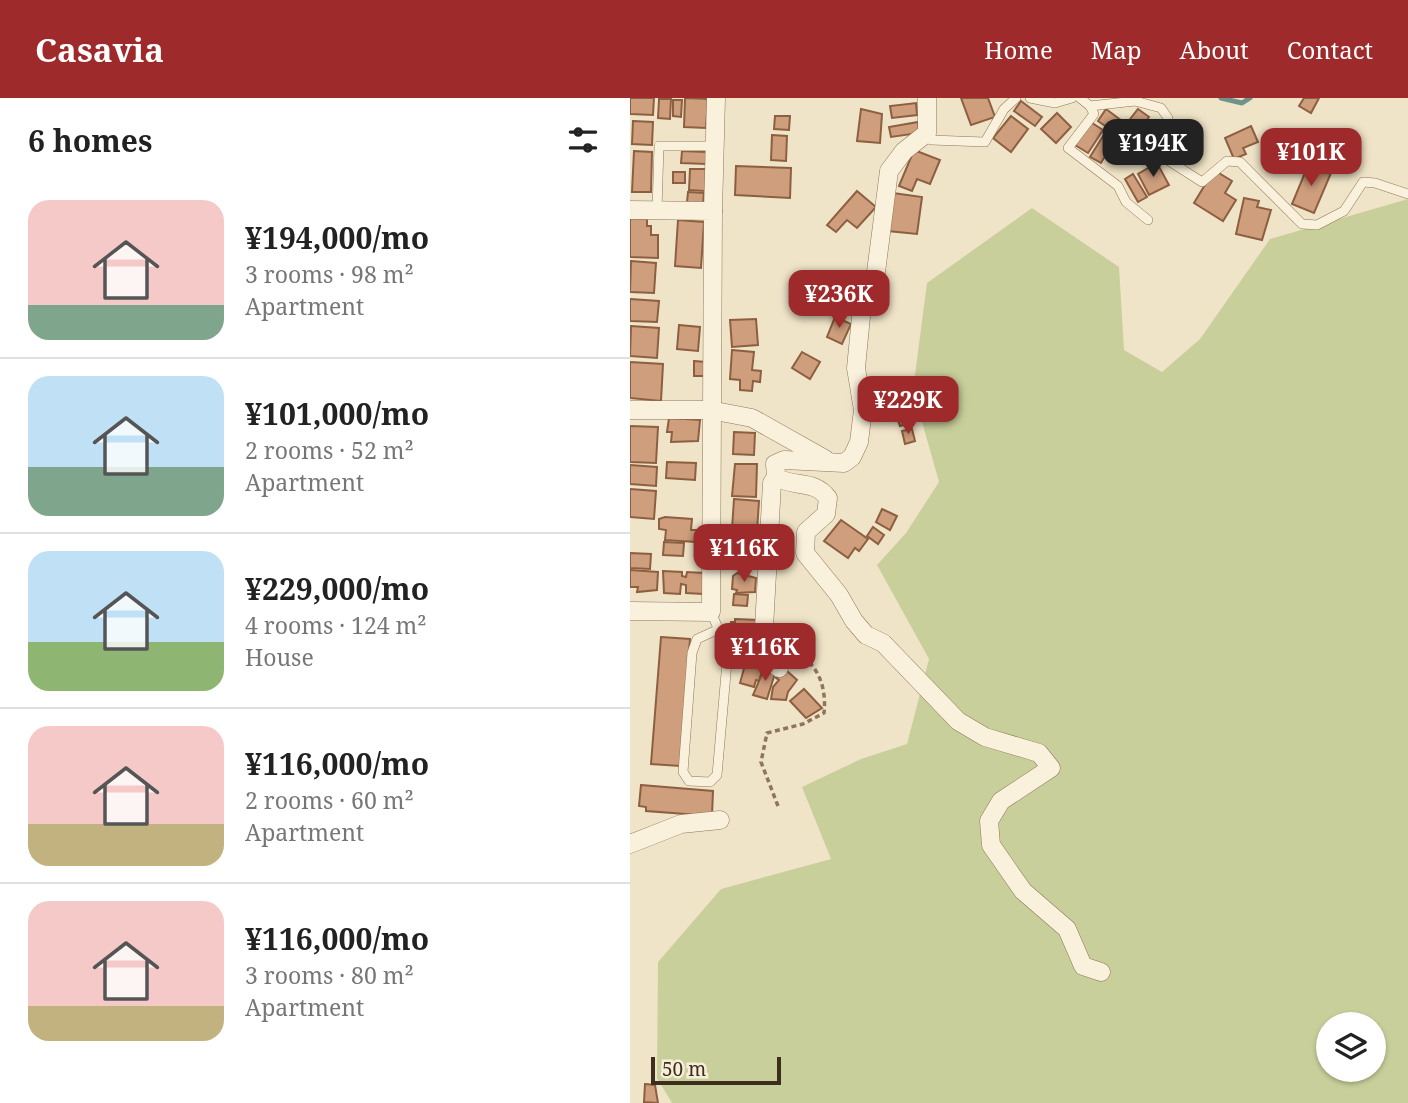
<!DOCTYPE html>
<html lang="en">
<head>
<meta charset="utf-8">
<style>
	:root { --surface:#fff; --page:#f2f2f2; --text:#222; --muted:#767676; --line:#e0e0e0; --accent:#9e2a2b }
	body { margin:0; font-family:"Noto Serif",serif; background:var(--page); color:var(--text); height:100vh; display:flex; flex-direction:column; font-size:26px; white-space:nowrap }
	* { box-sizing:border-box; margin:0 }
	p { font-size:23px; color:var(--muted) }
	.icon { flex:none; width:38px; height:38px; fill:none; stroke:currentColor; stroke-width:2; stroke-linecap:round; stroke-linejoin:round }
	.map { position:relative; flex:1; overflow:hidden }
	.side { display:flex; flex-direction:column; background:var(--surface); width:630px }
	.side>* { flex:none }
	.fabs { position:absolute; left:686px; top:914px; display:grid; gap:14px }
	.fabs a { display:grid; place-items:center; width:70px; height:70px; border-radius:50%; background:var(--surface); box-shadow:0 2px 5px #0004; font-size:35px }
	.scale { position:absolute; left:21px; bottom:18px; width:130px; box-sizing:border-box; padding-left:7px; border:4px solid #3d2e20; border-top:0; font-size:19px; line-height:24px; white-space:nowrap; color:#3d2e20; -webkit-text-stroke:5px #f7eed8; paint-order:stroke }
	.price { position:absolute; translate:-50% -60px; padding:0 16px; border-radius:14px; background:var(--accent); color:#fff; font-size:23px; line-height:46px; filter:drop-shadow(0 2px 4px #0008) }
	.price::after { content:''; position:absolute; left:50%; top:42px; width:21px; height:16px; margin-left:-10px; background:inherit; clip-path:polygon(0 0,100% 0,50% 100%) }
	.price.current { background:#222; color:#fff }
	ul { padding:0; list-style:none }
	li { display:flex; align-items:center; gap:21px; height:175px; padding:0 28px }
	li+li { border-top:2px solid var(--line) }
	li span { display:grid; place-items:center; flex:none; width:196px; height:140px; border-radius:21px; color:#555 }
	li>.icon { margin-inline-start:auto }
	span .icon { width:84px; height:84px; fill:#fffc; stroke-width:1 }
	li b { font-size:30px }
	h2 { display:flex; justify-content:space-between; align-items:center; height:84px; padding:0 28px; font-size:30px }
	header { display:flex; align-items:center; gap:42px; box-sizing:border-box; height:98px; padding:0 35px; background:var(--accent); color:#fff }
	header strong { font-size:33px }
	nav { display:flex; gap:38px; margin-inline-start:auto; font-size:24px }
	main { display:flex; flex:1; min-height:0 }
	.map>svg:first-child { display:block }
</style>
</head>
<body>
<header>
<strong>Casavia</strong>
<nav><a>Home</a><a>Map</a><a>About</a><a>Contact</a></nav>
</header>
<main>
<section class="side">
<h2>6 homes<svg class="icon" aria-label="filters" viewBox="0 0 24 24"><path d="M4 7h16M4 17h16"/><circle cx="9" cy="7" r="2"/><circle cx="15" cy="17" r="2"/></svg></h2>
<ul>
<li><span style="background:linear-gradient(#f6c9c9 75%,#7fa58c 0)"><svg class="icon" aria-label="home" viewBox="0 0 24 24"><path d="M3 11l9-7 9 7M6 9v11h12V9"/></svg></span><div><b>¥194,000/mo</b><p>3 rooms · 98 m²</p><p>Apartment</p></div></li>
<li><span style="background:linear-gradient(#bfe0f5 65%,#7fa58c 0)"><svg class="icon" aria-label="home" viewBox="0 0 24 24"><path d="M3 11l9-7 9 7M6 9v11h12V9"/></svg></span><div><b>¥101,000/mo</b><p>2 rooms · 52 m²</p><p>Apartment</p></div></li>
<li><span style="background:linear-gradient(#bfe0f5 65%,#8fb573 0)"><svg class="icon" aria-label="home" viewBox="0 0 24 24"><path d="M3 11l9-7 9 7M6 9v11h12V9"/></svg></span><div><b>¥229,000/mo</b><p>4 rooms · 124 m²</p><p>House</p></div></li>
<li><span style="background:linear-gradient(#f6c9c9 70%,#c2b280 0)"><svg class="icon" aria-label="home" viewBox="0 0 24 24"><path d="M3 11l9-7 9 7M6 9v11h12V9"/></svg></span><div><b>¥116,000/mo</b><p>2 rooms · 60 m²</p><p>Apartment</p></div></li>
<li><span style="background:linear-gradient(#f6c9c9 75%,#c2b280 0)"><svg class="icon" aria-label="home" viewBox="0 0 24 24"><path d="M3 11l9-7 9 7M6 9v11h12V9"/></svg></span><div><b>¥116,000/mo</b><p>3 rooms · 80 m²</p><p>Apartment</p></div></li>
</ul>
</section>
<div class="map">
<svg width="778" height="1005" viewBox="0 0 778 1005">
	<rect width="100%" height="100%" fill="#f0e4c8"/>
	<!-- green -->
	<path fill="#c9cf9b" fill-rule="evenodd" d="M778 101V1005H42L27 980 28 864 91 791 201 761 172 689 231 661 277 646 299 561 247 467 276 435 309 384 283 292 297 185 402 110 489 169 494 252 532 274 570 241 640 141ZM698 926H744V971H698Z"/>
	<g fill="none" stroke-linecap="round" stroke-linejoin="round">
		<!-- stream -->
		<path stroke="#6f938a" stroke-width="5" d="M591 0 612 5 620 0"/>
	</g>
	<!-- building -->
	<g fill="#cf9f7d" stroke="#8d5f41" stroke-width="2">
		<path d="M0 0H24L23 17 0 16Z"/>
		<path d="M55 0 78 1 76 30 54 29Z"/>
		<path d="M331 0H358L365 19 341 27Z"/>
		<path d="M674 0H689L681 15 669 8Z"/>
		<path d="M29 1H41L40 21 28 20Z"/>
		<path d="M43 2H52L51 19 43 18Z"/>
		<path d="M391 3 412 19 405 28 384 13Z"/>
		<path d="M286 5 287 17 262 20 260 8Z"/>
		<path d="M231 11 252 16 250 45 227 43Z"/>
		<path d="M476 11 492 23 484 34 468 23Z"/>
		<path d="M508 11 519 19 506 38 494 29Z"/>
		<path d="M427 15 441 29 426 45 411 31Z"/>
		<path d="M145 18H160L159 32 144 31Z"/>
		<path d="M381 18 398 31 381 54 363 40Z"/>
		<path d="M3 23 23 24 22 47 2 46Z"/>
		<path d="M459 23 473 32 458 55 445 47Z"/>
		<path d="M288 24 289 35 261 39 259 29Z"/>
		<path d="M621 28 628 44 613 50 616 56 604 61 595 40Z"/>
		<path d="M142 37 157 38 156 63 141 62Z"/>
		<path d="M510 37 520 47 505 63 495 54Z"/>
		<path d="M473 38 483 44 471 65 460 59Z"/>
		<path d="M284 52 310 62 300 86 287 81 282 93 269 88Z"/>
		<path d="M4 53 22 54 21 94H2Z"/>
		<path d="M52 53 76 54V66L51 65Z"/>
		<path d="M527 65 539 87 519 97 508 76Z"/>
		<path d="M679 65 701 75 684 115 662 106Z"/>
		<path d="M106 68 161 70 160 100 105 97Z"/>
		<path d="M60 71H76L75 93 59 92Z"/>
		<path d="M584 72 602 83 595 95 606 102 593 123 564 105Z"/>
		<rect x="43" y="74" width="12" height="11"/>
		<path d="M503 76 517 99 508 104 495 81Z"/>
		<path d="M227 93 246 109 227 130 217 122 206 134 197 127Z"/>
		<path d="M58 94 74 95 73 105 57 104Z"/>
		<path d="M263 95 292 99 287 136 258 133Z"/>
		<path d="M614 100 629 103 627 109 641 112 632 142 606 136Z"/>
		<path d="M0 120 17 121V128H21V137H28V160L0 159Z"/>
		<path d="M48 122 74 124 71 170 45 168Z"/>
		<path d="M1 163 26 165 24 195 0 194Z"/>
		<path d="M0 201 29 203 27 224 0 223Z"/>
		<path d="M205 219 221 226 212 246 197 239Z"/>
		<path d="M126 221 128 247 102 249 100 222Z"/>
		<path d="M49 227 70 229 68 253 47 251Z"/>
		<path d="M1 228 29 230 27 260 0 258Z"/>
		<path d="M102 252 124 254 122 272 131 273 130 284 123 283 122 293 110 292V282L100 281Z"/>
		<path d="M172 254 190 264 180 281 162 270Z"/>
		<path d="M64 263 76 264V278H64Z"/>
		<path d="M0 264 33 266 31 303 0 300Z"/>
		<path d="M278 309 284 324 270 328 265 314Z"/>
		<path d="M39 320 70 322 68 343 41 344 42 334H37Z"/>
		<path d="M0 328 28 329 26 365 0 364Z"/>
		<path d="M282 331 285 343 275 346 272 333Z"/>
		<path d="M104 334 125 335 124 357 103 356Z"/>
		<path d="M37 364 66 365 65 382 36 380Z"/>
		<path d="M105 366H127L126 399 102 398Z"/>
		<path d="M0 367 27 369 26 388 0 386Z"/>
		<path d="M0 391 26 393 24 421 0 419Z"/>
		<path d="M104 401 129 403 127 433 102 431Z"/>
		<path d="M252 411 267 418 260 432 246 424Z"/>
		<path d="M35 419 62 421 61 432H67L66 444 35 442 36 432 29 431V421Z"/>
		<path d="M211 422 238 441 229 453 225 450 218 460 194 443Z"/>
		<path d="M243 429 254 437 248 446 237 438Z"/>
		<path d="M104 440 127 441V451H130L127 467 103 466Z"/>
		<path d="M34 444 54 445 53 458 33 457Z"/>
		<path d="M0 455 21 456 20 471 0 470Z"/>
		<path d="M0 472 28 474 27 492 7 494 8 489H0Z"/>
		<path d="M33 473 52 474V478L56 479 57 474 74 475 73 496 56 495V487L51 486 50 496 34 495Z"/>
		<path d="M107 475 126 480 125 494 106 495 107 492 102 491 103 478Z"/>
		<path d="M104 496 118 497 117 508 103 507Z"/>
		<path d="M105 521 129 522 127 542 108 541V535L100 531 101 524H105Z"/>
		<path d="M31 539 60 541 50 668 21 666Z"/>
		<path d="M118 556 136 562 129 583 126 582 124 589 110 585Z"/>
		<path d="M135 569 146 572 137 601 123 597Z"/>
		<path d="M156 572 167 582 158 594 156 602 141 601 143 589 149 582 146 580Z"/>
		<path d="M174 591 192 610 176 620 160 603Z"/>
		<path d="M11 687 83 693 82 718 16 713V709L9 708Z"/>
		<path d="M15 986 25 987 28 1005 14 1004Z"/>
	</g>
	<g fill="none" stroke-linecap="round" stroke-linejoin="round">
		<!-- lane casing -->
		<g stroke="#8d765c" stroke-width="10">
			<g id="lane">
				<path d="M400 0 425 5 442 0"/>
				<path d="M450 0 460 8 505 3 531 10 538 20 536 61 572 84 597 63 610 64 672 126 687 127 714 113 733 84 745 85 778 96"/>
				<path d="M460 8 464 16 438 50 488 88 496 104 518 122"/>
				<path d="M297 35 301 42 355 44 374 11 386 0"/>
				<path d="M27 112 29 48H85"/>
				<path d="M81 514 98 553 87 677 80 684 59 683 53 674 62 555 67 541 89 531"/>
			</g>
		</g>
		<!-- street casing -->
		<g stroke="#8d765c" stroke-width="19">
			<g id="street">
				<path d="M297 0V35L274 53 259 73 246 174 233 198 226 270 233 312 229 344 222 359 214 365 154 362 145 366 146 379C164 390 184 381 198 400L196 416 176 434 175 455 209 497 224 523 236 537 253 545 328 623 355 639 409 655 421 670 371 703 359 723 361 747 393 793 437 831 453 868 471 874"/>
				<path d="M0 112 83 113 81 514 0 513"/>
				<path d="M83 113 86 0"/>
				<path d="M0 312H80L122 320 195 361"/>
				<path d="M146 379 142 385 133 548 141 564 149 570"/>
				<path d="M0 746 51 726 90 722"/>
			</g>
		</g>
		<!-- path -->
		<path stroke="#8d765c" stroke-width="3.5" stroke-dasharray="5 3.5" stroke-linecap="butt" d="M148 708 131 664 137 635 173 626 194 615C197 591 188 560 160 555"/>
		<!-- lane -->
		<use href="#lane" stroke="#faf1dc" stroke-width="9"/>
		<!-- street -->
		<use href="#street" stroke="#faf1dc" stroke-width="18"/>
	</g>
</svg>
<div class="fabs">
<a><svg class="icon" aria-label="layers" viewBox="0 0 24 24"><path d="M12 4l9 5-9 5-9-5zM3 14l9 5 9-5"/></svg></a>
</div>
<div class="scale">50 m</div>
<b class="price current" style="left:523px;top:81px">¥194K</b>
<b class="price" style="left:681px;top:90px">¥101K</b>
<b class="price" style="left:209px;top:232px">¥236K</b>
<b class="price" style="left:278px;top:338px">¥229K</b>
<b class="price" style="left:114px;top:486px">¥116K</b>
<b class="price" style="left:135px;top:585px">¥116K</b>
</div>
</main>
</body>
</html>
